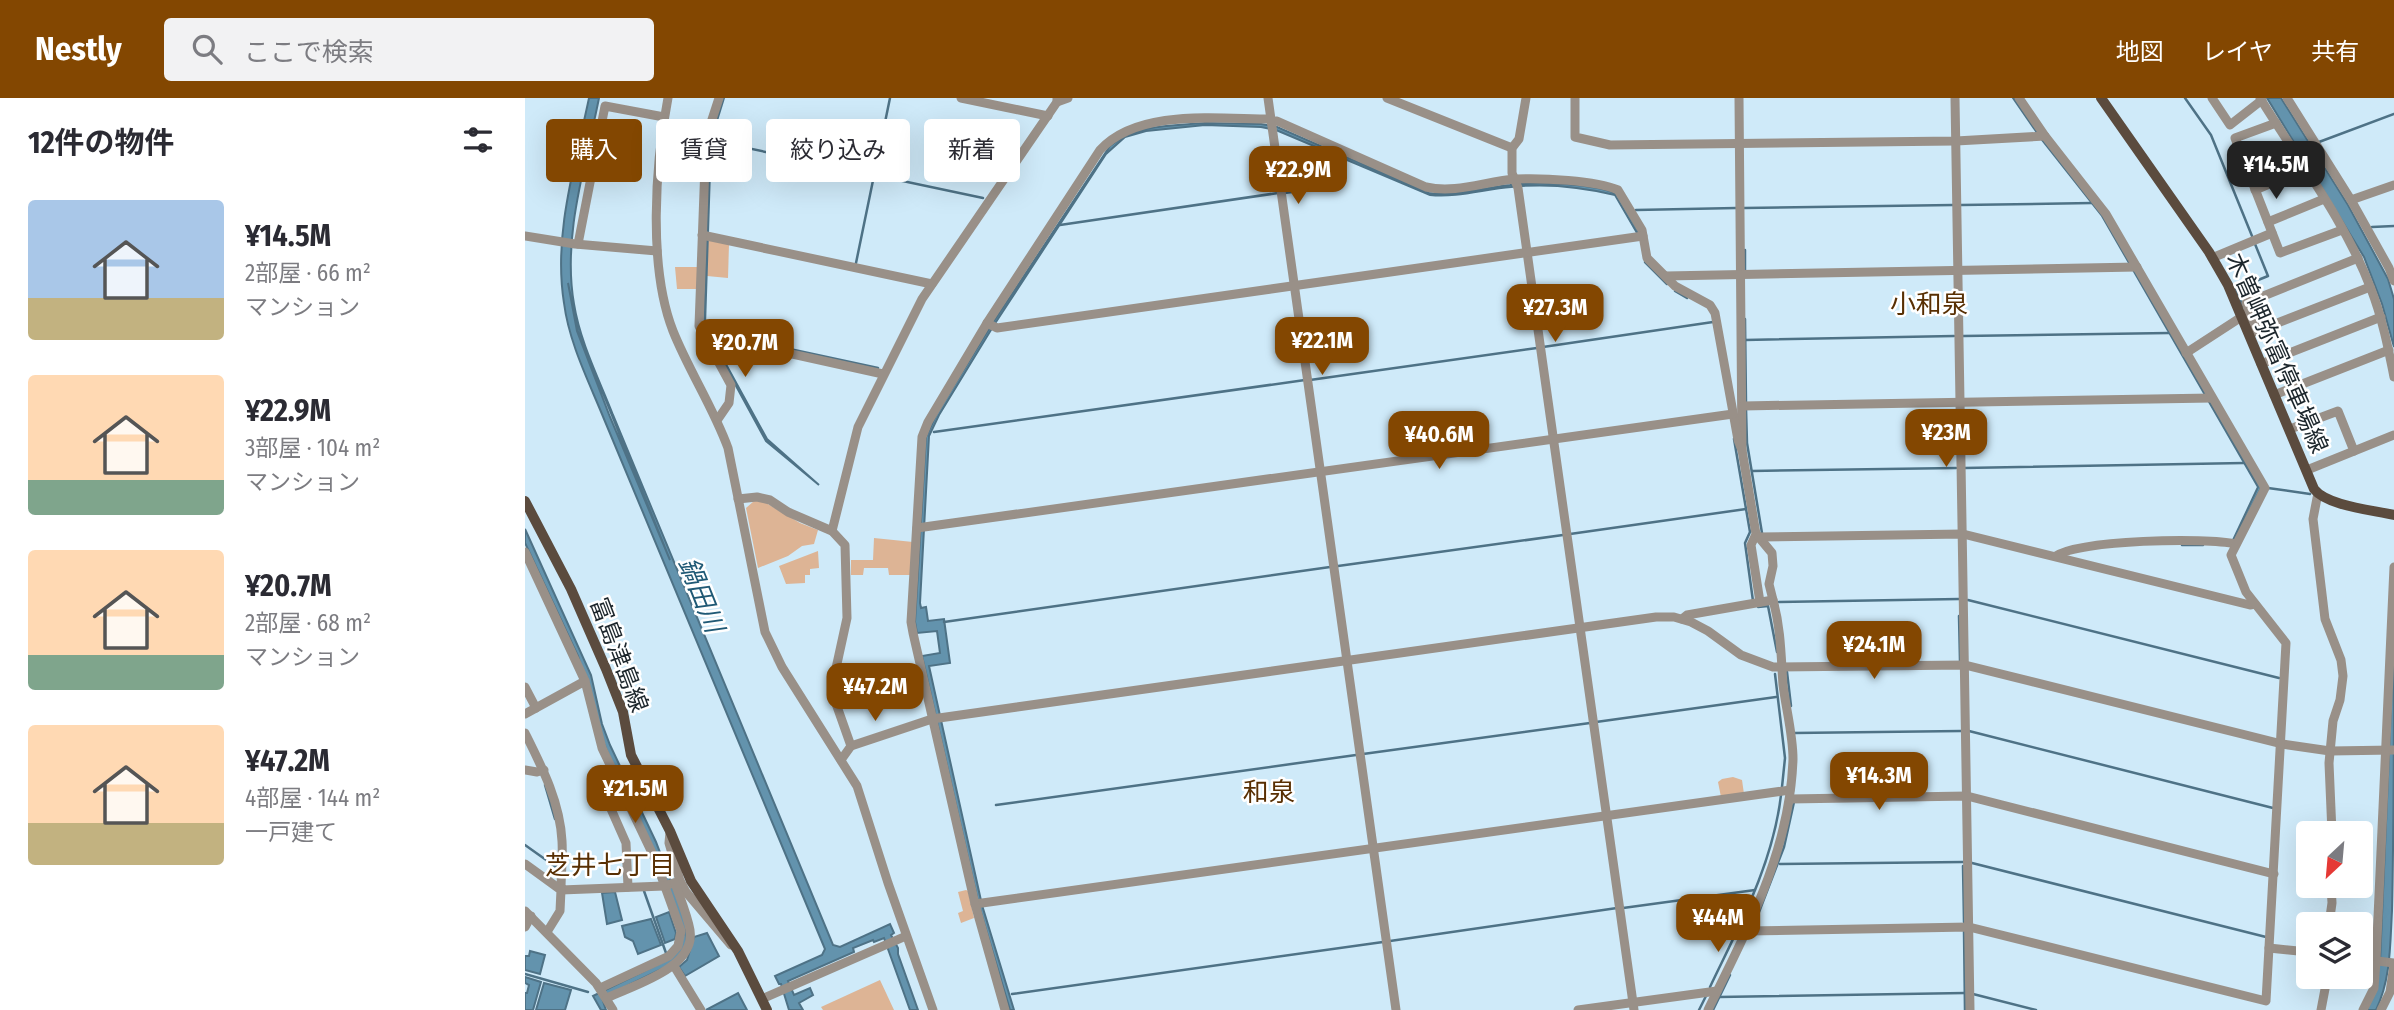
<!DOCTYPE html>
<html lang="ja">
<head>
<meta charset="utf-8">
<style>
	:root { --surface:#fff; --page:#f2f2f3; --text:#2b2b33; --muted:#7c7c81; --accent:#834701 }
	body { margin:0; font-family:"Fira Sans Condensed","Noto Sans JP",sans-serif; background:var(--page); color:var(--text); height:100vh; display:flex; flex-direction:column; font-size:26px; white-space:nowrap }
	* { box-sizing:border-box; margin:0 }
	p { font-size:23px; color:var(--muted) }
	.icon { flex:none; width:38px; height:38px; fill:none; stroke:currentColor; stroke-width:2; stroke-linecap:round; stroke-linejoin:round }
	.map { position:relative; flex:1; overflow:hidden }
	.sheet { display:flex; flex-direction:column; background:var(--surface); width:525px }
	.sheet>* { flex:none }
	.top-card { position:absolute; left:21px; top:21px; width:665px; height:63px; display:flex; gap:14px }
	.needle { width:46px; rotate:206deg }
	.tools { position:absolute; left:1771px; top:723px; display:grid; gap:14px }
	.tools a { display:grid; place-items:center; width:77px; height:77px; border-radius:7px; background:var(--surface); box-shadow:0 7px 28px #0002; font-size:35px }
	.price { position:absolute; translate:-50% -60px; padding:0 16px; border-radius:14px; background:var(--accent); color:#fff; font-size:23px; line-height:46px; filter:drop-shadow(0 2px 4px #0008) }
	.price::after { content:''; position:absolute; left:50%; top:42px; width:21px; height:16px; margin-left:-10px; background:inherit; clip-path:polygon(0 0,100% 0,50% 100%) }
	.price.selected { background:#222; color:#fff }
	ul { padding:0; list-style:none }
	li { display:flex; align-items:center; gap:21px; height:175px; padding:0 28px }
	li span { display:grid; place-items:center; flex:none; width:196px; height:140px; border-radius:7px; color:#555 }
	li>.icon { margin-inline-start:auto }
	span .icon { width:84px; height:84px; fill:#fffc; stroke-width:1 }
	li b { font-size:30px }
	h2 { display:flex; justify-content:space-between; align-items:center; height:84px; padding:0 28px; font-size:30px }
	.pill { padding:0 24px; border-radius:7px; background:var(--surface); box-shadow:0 7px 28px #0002; font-size:24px; line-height:63px }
	.pill.selected { background:var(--accent); color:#fff }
	header { display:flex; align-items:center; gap:42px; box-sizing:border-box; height:98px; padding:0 35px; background:var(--accent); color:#fff }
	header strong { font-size:33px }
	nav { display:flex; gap:38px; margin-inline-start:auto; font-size:24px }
	.search { width:490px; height:63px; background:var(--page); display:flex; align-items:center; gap:18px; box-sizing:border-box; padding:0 24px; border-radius:7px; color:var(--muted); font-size:26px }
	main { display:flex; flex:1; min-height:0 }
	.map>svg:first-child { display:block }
</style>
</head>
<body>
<header>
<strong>Nestly</strong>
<div class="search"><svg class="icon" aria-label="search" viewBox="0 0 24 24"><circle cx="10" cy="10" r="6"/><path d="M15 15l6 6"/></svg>ここで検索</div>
<nav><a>地図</a><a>レイヤ</a><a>共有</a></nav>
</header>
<main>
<section class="sheet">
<h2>12件の物件<svg class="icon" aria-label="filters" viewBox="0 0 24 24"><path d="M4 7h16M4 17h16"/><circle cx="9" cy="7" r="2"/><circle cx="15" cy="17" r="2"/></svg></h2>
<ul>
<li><span style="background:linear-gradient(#a9c7e8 70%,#c2b280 0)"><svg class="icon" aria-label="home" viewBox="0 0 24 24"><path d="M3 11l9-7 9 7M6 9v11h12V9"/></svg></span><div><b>¥14.5M</b><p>2部屋 · 66 m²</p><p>マンション</p></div></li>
<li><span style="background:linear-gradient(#ffd9b3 75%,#7fa58c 0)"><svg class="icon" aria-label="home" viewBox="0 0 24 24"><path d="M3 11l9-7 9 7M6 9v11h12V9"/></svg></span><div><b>¥22.9M</b><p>3部屋 · 104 m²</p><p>マンション</p></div></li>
<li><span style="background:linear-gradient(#ffd9b3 75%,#7fa58c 0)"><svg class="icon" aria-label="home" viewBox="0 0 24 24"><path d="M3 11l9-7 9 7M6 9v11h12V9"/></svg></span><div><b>¥20.7M</b><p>2部屋 · 68 m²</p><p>マンション</p></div></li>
<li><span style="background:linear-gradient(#ffd9b3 70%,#c2b280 0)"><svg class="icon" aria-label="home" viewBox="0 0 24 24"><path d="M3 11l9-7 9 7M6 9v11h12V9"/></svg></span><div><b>¥47.2M</b><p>4部屋 · 144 m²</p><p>一戸建て</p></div></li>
</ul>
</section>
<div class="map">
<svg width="1869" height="912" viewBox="0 0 1869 912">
	<rect width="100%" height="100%" fill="#cfeaf9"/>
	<!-- green -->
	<g fill="#ddb495">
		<path d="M183 142 204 146 203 180 182 178Z"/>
		<path d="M150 169H173L172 191H152Z"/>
		<path d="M236 402 275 425 293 432 289 446 277 448 263 458 233 470 221 410 229 403Z"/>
		<path d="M349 440 388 444 385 477H364L363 470H339L338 477H326V462H348Z"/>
		<path d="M293 453 294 470 285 471V477H280V485L261 486 254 468Z"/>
		<path d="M1208 679 1217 682 1219 696 1196 699 1193 684 1197 681Z"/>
		<path d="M441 792 443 793 449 820 436 825 433 815 438 813 433 794Z"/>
		<path d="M355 882 369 912H298L296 909Z"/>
	</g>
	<!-- water -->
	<g fill="#6393ad" stroke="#4e7286" stroke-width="2" fill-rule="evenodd">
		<path d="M64 0H74C61 66 37 138 49 206 55 244 74 281 88 317L308 847 315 849 365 826 369 835 366 837 373 850V856L393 912H385L359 840 349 844 348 842 328 850 329 854 263 883 269 897 285 890 288 897 274 905 278 912H264L256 886H254L250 878 297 857 300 851 79 321C64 284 44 245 39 205 28 137 50 67 64 0ZM43 185 53 233 145 462 85 319 52 233Z"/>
		<path d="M197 0H199L186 42 180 228 242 341 294 387 241 343 179 229 185 42Z"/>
		<path d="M1488 0H1490L1570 104 1736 390 1710 441 1708 442 1733 389 1577 118 1517 42Z"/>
		<path d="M1742 0H1756L1823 107 1863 181 1869 201V249L1857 206 1839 159Z"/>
		<path d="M680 25 736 26 752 29 904 95C930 99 959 89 985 87 1010 84 1072 85 1093 97L1114 134 1112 135 1090 97C1057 89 1021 85 986 89 960 91 931 100 905 97L751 32 736 29 680 27 621 33 600 39 581 56 469 227 414 317 404 338 395 505 396 510 401 509 403 523 419 521 425 565 404 568 457 807 489 912H485L454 808 397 558 415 555 412 533 392 535 390 524 401 339 412 315 467 226 585 48C613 26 645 28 680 25Z"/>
		<path d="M0 431 66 577 77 626 85 647 131 744 161 823 162 848 147 866 77 900 81 912H76L68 898 146 860 159 836 79 646 53 558 0 445Z"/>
		<path d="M1869 540C1869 631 1869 723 1867 813 1865 847 1866 881 1851 912H1842L1855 864Z"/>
		<path d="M90 794 97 822 82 826 77 795Z"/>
		<path d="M144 814 151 835 150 841 140 845 131 819Z"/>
		<path d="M126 821 136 847 113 856 108 843 100 839 97 828Z"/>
		<path d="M182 835 194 858 160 878 154 869 162 862 169 839Z"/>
		<path d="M5 853 20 857 15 876 0 872V858H4Z"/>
		<path d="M0 879 16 884 8 912H0V895H2L4 887 0 885Z"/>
		<path d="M19 885 46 892 40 912H11Z"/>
		<path d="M213 895 222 912H181Z"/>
	</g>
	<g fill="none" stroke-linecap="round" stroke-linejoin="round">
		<!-- stream -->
		<g stroke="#4e7286" stroke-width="2.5">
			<path d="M1660 0 1686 37 1727 138"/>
			<path d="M189 43 458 100"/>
			<path d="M1794 44 1869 16"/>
			<path d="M760 95 813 87"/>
			<path d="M1436 107 1567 105"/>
			<path d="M1219 110 1428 107"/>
			<path d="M1111 112 1211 110"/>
			<path d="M535 127 753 95"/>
			<path d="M1847 129 1869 128"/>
			<path d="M1220 152V173"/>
			<path d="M1120 164 1142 186"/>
			<path d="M331 165 365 0"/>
			<path d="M1150 193 1162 200"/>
			<path d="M1718 208 1711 191 1743 178 1730 146"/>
			<path d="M1220 221 1221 305"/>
			<path d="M1438 238 1644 235"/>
			<path d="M1220 242 1429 238"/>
			<path d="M232 244 353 270"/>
			<path d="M1018 249 1188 224"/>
			<path d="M785 282 1012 250"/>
			<path d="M1221 311 1222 345 1237 435"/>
			<path d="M409 334 780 282"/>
			<path d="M1209 341 1225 434 1220 445 1228 503"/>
			<path d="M1439 370 1719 365"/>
			<path d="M1227 373 1431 370"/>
			<path d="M1743 390 1785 396"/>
			<path d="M1045 436 1221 411"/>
			<path d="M1657 447H1678"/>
			<path d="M813 468 1038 437"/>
			<path d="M1443 502 1754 580"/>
			<path d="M1254 504 1434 501"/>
			<path d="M1233 509 1243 508 1252 554"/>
			<path d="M1434 518 1435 563"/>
			<path d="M419 524 805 469"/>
			<path d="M1262 574 1266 608"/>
			<path d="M1250 576 1260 660 1257 689"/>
			<path d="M1071 624 1251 599"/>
			<path d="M1444 633 1748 710"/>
			<path d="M1269 635 1436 633"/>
			<path d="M838 656 1065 625"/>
			<path d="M20 687 30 721"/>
			<path d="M471 707 831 657"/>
			<path d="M0 747 31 769 33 766"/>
			<path d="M1447 765 1741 839"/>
			<path d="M1255 766 1438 764"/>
			<path d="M1438 768 1439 824"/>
			<path d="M119 793 141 855"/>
			<path d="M1098 810 1230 792"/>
			<path d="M1229 827 1259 749 1269 704"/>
			<path d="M1439 833 1440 912"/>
			<path d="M865 843 1092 810"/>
			<path d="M0 876 63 894"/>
			<path d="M1185 889C1214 828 1248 766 1256 697"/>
			<path d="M487 896 858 844"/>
			<path d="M1448 896 1511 912"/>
			<path d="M1194 899 1440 895"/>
			<path d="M1174 912 1181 898"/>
			<path d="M1188 912 1205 877"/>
		</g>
		<!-- minor -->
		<g stroke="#999088" stroke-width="9">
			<path d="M143 0C130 67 123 169 148 233 164 273 188 309 203 350L240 534 257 569 332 688 363 785 408 912"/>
			<path d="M436 0 523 18"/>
			<path d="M743 0 871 912"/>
			<path d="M862 0 987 50"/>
			<path d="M1001 0 994 41 987 50V75L993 90 1109 912"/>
			<path d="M1050 0V39L1085 47 1431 43 1520 38"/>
			<path d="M1214 0 1217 352 1231 436 1226 447 1235 504"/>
			<path d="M1430 0 1445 912"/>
			<path d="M1687 0 1705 27 1737 2"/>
			<path d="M1735 0C1773 62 1820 122 1846 191 1857 219 1863 249 1869 279"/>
			<path d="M1762 0 1826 102 1864 170 1869 183"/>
			<path d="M532 4 543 0"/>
			<path d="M746 24 752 23 901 89C931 96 961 83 991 81 1017 80 1070 82 1093 92L1117 132 1122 160 1150 188 1185 207 1190 215 1213 342 1217 352"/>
			<path d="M1751 25 1710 40 1755 155 1817 132"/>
			<path d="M1719 64 1764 46"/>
			<path d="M1730 92 1780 71"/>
			<path d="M1826 102 1869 87"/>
			<path d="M1743 124 1799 101"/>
			<path d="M177 137 407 186"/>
			<path d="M0 138 50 146 132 153"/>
			<path d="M53 146 80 8 139 19"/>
			<path d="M1687 160 1747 135"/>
			<path d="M1141 178 1612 169"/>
			<path d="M462 225 472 230 1118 138"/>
			<path d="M1732 233 1721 205 1833 160"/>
			<path d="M1729 234 1845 189"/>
			<path d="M181 243 189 239 358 276"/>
			<path d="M1661 255 1721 216"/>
			<path d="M1736 266 1856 219"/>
			<path d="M1749 297 1864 252"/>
			<path d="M1218 308 1687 300"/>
			<path d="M193 321 204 305 206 287 174 228 181 40 194 0"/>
			<path d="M1765 331 1813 313 1829 353"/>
			<path d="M1782 372 1869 337"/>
			<path d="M1793 395 1788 421 1800 521 1816 562 1818 578 1815 602 1808 623 1804 665 1807 735"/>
			<path d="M213 401 232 399 245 402 263 414 307 433 320 447 322 520 308 584 309 600 326 648"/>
			<path d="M392 430 1208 316"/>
			<path d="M307 433 333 329 397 201 532 4V0"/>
			<path d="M1232 437 1247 455 1248 468 1244 486 1248 502"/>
			<path d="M1234 439 1438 436 1725 507 1730 506"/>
			<path d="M0 454 60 583 77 650 130 761 156 833 153 848 144 858 75 890"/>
			<path d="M1531 458C1554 442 1681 439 1711 446"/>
			<path d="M1157 521 1162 517 1248 502C1256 531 1256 558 1258 587 1261 611 1268 637 1268 661 1265 753 1222 832 1183 912"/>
			<path d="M0 589 11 610"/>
			<path d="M0 616 60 583"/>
			<path d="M0 635C17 669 35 704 37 743 38 759 36 776 36 792L139 788 155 783 144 745 145 734"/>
			<path d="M316 662 326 648 407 621 1131 519H1149L1166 524 1183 533 1216 557 1248 569 1440 567 1757 646 1805 653 1869 652"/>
			<path d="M0 672 12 674 19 672"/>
			<path d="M71 677 101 745 103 789"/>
			<path d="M1265 701 1442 698 1749 776"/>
			<path d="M0 766 36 792 35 813 22 834"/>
			<path d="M155 783 161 794 206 847"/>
			<path d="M450 806 1265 692"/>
			<path d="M0 813 71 885 88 912"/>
			<path d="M1804 826 1807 805 1806 788"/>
			<path d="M0 829 6 818"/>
			<path d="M1221 833 1444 829 1741 903 1761 545 1721 494 1706 457 1740 390 1581 116 1520 38 1494 0"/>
			<path d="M1744 850 1783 854"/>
			<path d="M1836 861 1869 865"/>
			<path d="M149 868 176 912"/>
			<path d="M82 900C109 887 171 870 165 832 162 816 155 800 150 785"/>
			<path d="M237 901 381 838"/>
			<path d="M480 912 450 806 388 535 386 524 397 339 403 324 462 225 575 52C613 10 694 21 746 21"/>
			<path d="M1053 912 1192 893"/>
			<path d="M1796 912 1800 891 1799 878"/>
			<path d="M1838 912 1849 890 1851 863 1869 469"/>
			<path d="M1856 912 1865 894 1869 867"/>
		</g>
		<!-- major -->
		<g stroke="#5b4b3e" stroke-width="10">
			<path d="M1576 0 1684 154 1703 187 1789 391C1802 408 1848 412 1869 417"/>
			<path d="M0 403 46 491 81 571 98 614 106 657 145 733 166 783 213 853 242 912"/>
		</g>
	</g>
	<g text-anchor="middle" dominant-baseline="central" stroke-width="5" stroke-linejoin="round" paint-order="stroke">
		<!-- street labels -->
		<g font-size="24" fill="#1c262c" stroke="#fff">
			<text transform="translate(1752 255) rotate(66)">木曽岬弥富停車場線</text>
			<text transform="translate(94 557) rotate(69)">富島津島線</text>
		</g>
		<!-- neighbourhood labels -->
		<g font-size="26" fill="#582f03" stroke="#fff">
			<text x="1404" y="206">小和泉</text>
			<text x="744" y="694">和泉</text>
			<text x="85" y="767">芝井七丁目</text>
		</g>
		<!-- water labels -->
		<g font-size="26" font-style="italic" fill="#1f5975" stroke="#fff">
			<text transform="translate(176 497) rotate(68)">鍋田川</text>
		</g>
	</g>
</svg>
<div class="tools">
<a><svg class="needle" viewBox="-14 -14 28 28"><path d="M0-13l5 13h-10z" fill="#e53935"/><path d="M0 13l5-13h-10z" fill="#7c7c81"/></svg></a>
<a><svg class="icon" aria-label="layers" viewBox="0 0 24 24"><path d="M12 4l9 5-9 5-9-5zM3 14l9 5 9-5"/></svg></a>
</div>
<b class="price selected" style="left:1751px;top:103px">¥14.5M</b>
<b class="price" style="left:773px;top:108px">¥22.9M</b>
<b class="price" style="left:1030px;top:246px">¥27.3M</b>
<b class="price" style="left:797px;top:279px">¥22.1M</b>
<b class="price" style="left:220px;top:281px">¥20.7M</b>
<b class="price" style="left:1421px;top:371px">¥23M</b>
<b class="price" style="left:914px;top:373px">¥40.6M</b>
<b class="price" style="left:1349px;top:583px">¥24.1M</b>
<b class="price" style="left:350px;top:625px">¥47.2M</b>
<b class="price" style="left:1354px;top:714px">¥14.3M</b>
<b class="price" style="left:110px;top:727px">¥21.5M</b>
<b class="price" style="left:1193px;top:856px">¥44M</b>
<div class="top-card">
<a class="pill selected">購入</a>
<a class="pill">賃貸</a>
<a class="pill">絞り込み</a>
<a class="pill">新着</a>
</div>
</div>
</main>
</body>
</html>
